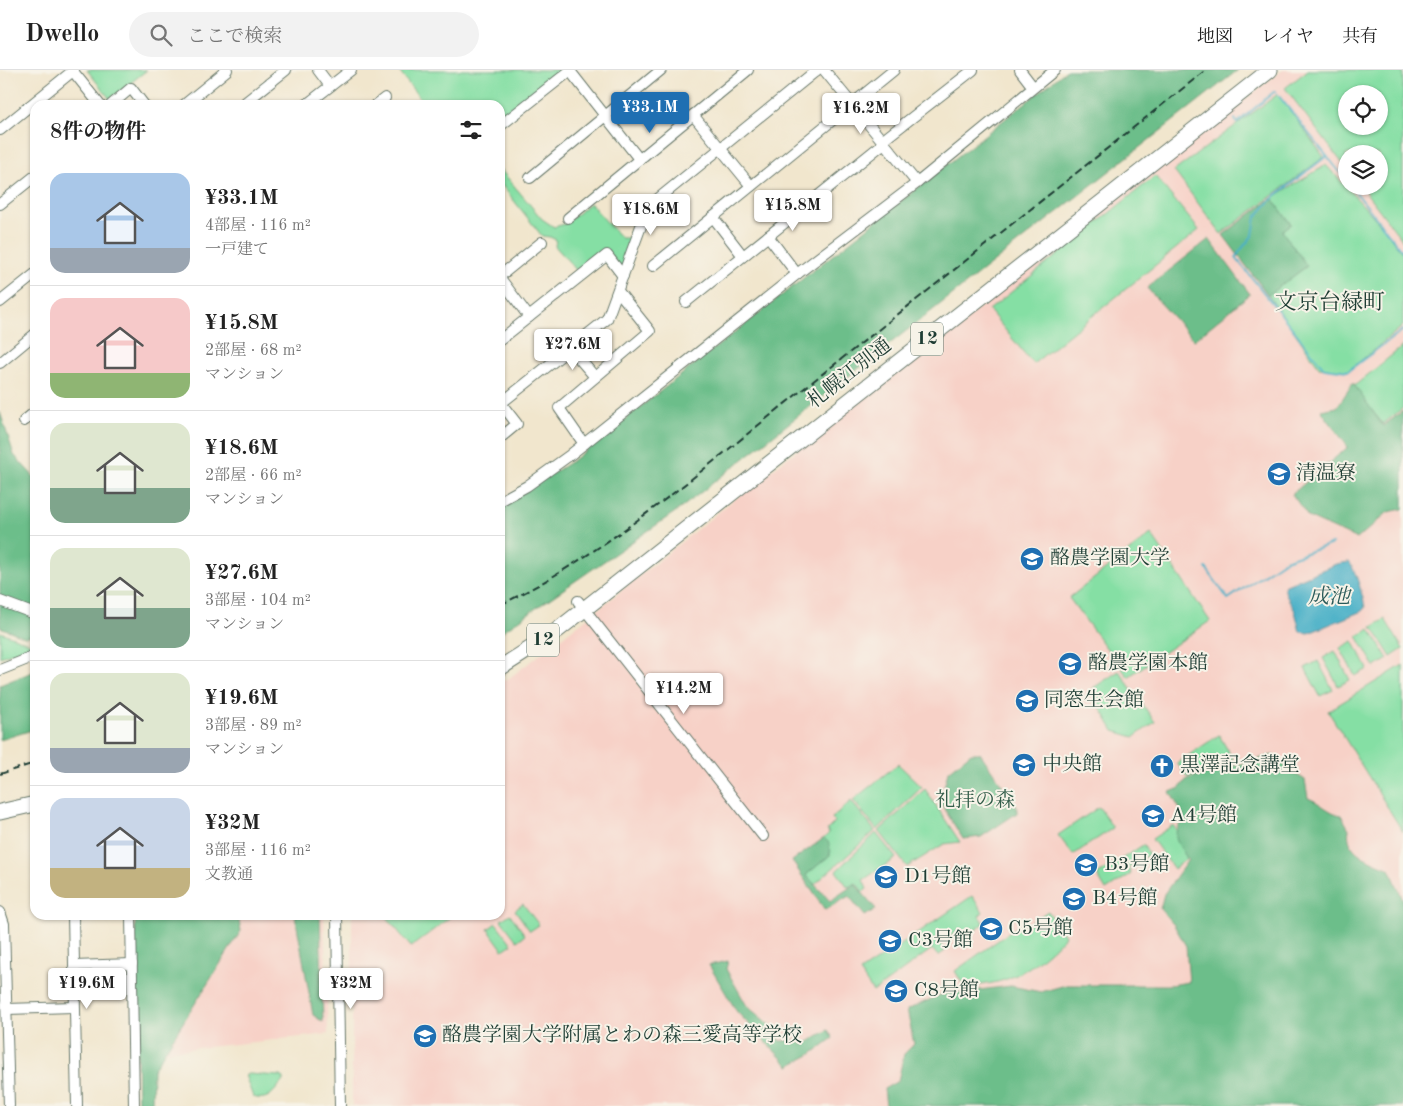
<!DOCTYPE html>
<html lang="ja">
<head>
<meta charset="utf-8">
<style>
	:root { --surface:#fff; --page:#f2f2f2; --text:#222; --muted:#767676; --line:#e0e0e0; --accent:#1f6fb2 }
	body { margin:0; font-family:"Old Standard TT","Noto Serif JP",serif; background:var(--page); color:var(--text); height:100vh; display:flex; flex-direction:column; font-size:19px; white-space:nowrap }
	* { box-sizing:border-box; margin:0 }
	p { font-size:16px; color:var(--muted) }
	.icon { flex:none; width:28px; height:28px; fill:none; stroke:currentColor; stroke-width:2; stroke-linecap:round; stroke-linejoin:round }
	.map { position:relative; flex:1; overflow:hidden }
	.panel { position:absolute; left:30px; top:30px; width:475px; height:820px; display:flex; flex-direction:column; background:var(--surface); border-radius:15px; box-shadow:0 1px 4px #0004 }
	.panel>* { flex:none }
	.fabs { position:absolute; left:1338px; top:15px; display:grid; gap:10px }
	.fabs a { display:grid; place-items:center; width:50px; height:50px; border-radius:50%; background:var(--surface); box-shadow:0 1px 4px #0004; font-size:25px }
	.price { position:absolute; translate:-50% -42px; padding:0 11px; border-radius:5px; background:#fff; color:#222; font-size:16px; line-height:32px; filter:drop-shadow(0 1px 2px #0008) }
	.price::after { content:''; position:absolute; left:50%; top:30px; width:15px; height:11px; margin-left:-8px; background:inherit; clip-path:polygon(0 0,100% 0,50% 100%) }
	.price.current { background:var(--accent); color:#fff }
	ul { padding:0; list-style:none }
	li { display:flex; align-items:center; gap:15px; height:125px; padding:0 20px }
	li+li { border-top:1px solid var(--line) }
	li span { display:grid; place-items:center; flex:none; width:140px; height:100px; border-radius:15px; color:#555 }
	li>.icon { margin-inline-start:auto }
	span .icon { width:60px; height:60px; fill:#fffc; stroke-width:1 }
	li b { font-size:21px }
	h2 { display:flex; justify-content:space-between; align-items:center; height:60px; padding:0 20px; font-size:21px }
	header { display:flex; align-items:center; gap:30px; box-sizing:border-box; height:70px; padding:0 25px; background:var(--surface); border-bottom:1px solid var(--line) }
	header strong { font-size:24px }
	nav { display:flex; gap:28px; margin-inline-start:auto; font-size:18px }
	.search { width:350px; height:45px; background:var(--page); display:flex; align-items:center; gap:12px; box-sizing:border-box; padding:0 18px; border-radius:28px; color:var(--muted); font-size:19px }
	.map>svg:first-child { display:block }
</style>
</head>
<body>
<header>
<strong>Dwello</strong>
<div class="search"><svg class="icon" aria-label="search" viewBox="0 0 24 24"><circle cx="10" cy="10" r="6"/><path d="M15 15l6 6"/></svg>ここで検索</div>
<nav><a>地図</a><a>レイヤ</a><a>共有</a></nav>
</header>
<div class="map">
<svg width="1403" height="1036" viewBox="0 0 1403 1036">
	<rect width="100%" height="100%" fill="#f7f3e8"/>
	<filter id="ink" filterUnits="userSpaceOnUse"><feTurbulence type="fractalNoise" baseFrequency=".02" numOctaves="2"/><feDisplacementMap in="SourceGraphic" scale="10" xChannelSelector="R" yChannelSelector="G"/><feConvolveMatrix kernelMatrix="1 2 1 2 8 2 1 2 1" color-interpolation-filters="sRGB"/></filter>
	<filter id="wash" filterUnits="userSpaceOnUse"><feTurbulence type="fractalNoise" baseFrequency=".0096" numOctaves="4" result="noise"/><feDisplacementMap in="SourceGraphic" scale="20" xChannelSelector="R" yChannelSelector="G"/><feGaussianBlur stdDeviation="1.12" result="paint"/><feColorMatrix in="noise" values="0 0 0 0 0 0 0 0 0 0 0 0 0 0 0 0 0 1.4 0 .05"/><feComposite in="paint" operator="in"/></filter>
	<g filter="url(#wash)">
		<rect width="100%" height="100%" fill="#f1e6cd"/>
		<!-- built -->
		<g fill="#f7d1c7" fill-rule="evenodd">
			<path d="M1283 0H1403V915L951 1036H352V845H500V612L508 609 595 542 726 436ZM1346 24H1379V56H1346ZM1346 84H1379V116H1346Z"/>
			<path d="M133 845H324L328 964 133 985Z"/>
		</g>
		<!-- green -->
		<g fill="#85dfa4" stroke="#528e6c" fill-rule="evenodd">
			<path d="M87 0H147L110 29Z"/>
			<path d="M398 0H563L500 51V35H425Z"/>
			<path d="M1308 0H1403V171L1361 116H1379V84H1346V98L1285 18ZM1346 24H1379V56H1346Z"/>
			<path d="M1278 24 1324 87 1221 164 1174 101Z"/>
			<path d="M1326 95 1384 158 1403 184V256L1348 301 1319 297 1268 225 1307 196 1282 161 1291 154 1272 128Z"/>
			<path d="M500 99 542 149 554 157 565 154 590 133 621 168H634L623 197H620L607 181 578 202 555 176 556 170 550 167 542 166 500 113Z"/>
			<path d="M1155 106 1199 160 1033 294 989 240Z"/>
			<path d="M1403 276V338L1383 354 1353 317Z"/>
			<path d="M1151 464 1210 551 1128 607 1069 528Z"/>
			<path d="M1385 549 1403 579 1391 587 1372 557Z"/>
			<path d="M1370 559 1388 589 1375 597 1357 566Z"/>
			<path d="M0 562 35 575 0 587Z"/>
			<path d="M1353 571 1368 599 1355 606 1340 578Z"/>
			<path d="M1335 581 1350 610 1338 616 1323 588Z"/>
			<path d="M1318 591 1333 620 1320 626 1305 598Z"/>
			<path d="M1403 595V762L1328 641Z"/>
			<path d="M1119 601 1155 652 1134 667 1114 661 1100 637 1093 618Z"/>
			<path d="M1219 665 1233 689 1212 701 1187 707 1177 693Z"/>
			<path d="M898 694 922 717 877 760 853 730Z"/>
			<path d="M925 719 960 772 944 774 907 797 879 761Z"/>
			<path d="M851 731 875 761 814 815 806 805 830 785 829 773 824 768 829 763 827 760 835 752 832 748Z"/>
			<path d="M1099 737 1113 758 1073 785 1058 765Z"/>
			<path d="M1173 755 1188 778 1185 790 1174 799 1152 769Z"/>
			<path d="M876 763 896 788 863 810 867 819 863 822 856 813 848 817 836 801Z"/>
			<path d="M1143 775 1149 784 1128 798 1131 804 1106 820 1097 805Z"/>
			<path d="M972 826 983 842 979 846 984 854 967 866 961 859 940 873 945 881 938 886 932 879 873 922 860 902Z"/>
			<path d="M523 834 539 855 530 861 515 840Z"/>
			<path d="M1048 841 1065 865 1063 869C1030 900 1011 915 964 916L955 901 1021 854 1025 856Z"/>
			<path d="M510 844 525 865 517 871 501 850Z"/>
			<path d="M385 845H453L411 877Z"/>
			<path d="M496 853 512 874 503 880 488 859Z"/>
			<path d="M248 1004 280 1006 283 1008V1011C273 1022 269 1032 253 1027L245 1005Z"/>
		</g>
		<!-- forest -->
		<g fill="#6cbe8a" stroke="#467e5f">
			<path d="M1067 0H1238L681 438 500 563V437L572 391Z"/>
			<path d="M1272 128 1291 154 1282 161 1307 196 1268 225 1223 165Z"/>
			<path d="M1209 169 1250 224 1194 270 1147 218Z"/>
			<path d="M1353 313 1383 356 1403 341V439L1388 442 1357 469 1308 447 1292 424 1348 377 1321 340 1337 337Z"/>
			<path d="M0 342 14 385 35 408V564L25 567 0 557Z"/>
			<path d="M35 601V659L0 670V615Z"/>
			<path d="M971 683H980L1017 737V743L981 767 963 769 940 732 948 702Z"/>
			<path d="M1273 685 1288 699 1305 710 1308 728C1320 732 1329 743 1341 745L1349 759C1344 783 1372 791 1390 799L1403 830V1036H886L884 1019 898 1011 904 984 914 974 907 940 940 925 1011 916 1041 922 1066 915H1170L1189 912 1186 876 1174 855 1160 839 1164 824 1188 790C1176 769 1170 769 1184 746L1170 722 1180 718 1187 709Z"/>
			<path d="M824 768 829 773 830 785 806 805 830 831 855 814 876 839 865 846 849 826 825 840 792 791Z"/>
			<path d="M135 845H238L241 861 153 1000 152 1036H138Z"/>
			<path d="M295 845H320L323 952 313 945Z"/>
			<path d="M728 891 726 899 747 936 778 962 780 971 798 970 803 975 828 960 833 968 810 985 789 996 737 942 709 895Z"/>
		</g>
		<!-- water -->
		<path fill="#49b0c7" stroke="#34767e" d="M1349 492C1355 498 1364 529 1365 538L1362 541 1309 563 1300 562 1295 541 1286 525 1284 516 1336 494Z"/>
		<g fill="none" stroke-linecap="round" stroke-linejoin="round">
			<!-- stream -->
			<g stroke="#49b0c7" stroke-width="2">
				<path d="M1235 49 1237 53 1275 21 1346 110"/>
				<path d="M1327 86 1275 126 1256 147 1253 165 1240 181 1236 188 1324 298 1348 301 1403 260"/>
				<path d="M1351 116 1403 182"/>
				<path d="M1206 498 1228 529 1285 490 1332 474"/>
			</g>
		</g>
	</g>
	<g filter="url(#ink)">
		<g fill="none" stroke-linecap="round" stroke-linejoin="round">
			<!-- minor casing -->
			<g stroke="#68786a" stroke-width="12">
				<g id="minor">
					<path d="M72 0 100 35"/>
					<path d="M318 0 330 16"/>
					<path d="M824 0 917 113"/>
					<path d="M1020 0 1033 17"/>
					<path d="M570 1 639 89"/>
					<path d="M111 35 131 18 144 35"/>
					<path d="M184 35 227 0"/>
					<path d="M242 35 286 0"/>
					<path d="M306 35 351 0"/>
					<path d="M376 35 385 28"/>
					<path d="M693 45 751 116"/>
					<path d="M500 56 571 0"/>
					<path d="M0 60 74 0"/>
					<path d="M882 71 973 0"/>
					<path d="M530 108 661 0"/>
					<path d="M0 134 35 106"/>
					<path d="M713 147 743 186"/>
					<path d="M568 148 748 0"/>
					<path d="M768 166 797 204"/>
					<path d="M653 196 894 0"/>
					<path d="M500 206 542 172"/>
					<path d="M500 208 529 247"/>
					<path d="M0 232 35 204"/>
					<path d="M686 232 884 73"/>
					<path d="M500 270 607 185 623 206"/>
					<path d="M570 278 595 307"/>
					<path d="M0 293 35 264"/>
					<path d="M500 332 517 354 500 368"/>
					<path d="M500 334 607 249 648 137 817 0"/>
					<path d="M24 351 35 342"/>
					<path d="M584 374 559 338 650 261 618 221"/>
					<path d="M500 431 527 416 570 385 797 204 917 113 1055 0"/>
					<path d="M0 531 35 544"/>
					<path d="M578 531 763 766"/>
					<path d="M0 600 35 586"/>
					<path d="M0 842 4 854 9 1036"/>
					<path d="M73 845 77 1036"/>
					<path d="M131 845 134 1036"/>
					<path d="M337 845 340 1036"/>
					<path d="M74 896 132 894"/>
					<path d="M7 939 74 937"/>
				</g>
			</g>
			<!-- highway casing -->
			<g stroke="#68786a" stroke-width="17">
				<g id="highway">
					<path d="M500 598 550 566 1270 0"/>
					<path d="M0 742 35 734"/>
				</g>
			</g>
			<!-- minor -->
			<use href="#minor" stroke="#fff" stroke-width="10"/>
			<!-- highway -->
			<use href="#highway" stroke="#fff" stroke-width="15"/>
			<!-- rail -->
			<g stroke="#1f3d34" stroke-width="2" stroke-dasharray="8 4" stroke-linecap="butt">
				<path d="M500 535C609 482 703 399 797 324 934 216 1070 108 1206 0"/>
				<path d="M0 704 35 693"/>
			</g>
		</g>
	</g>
	<!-- icons -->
	<defs>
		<g id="university-disc" transform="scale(1.25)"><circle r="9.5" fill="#1f6fb2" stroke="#f7f3e8"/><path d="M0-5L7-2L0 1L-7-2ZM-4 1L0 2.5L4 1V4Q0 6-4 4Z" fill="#fff"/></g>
		<g id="church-disc" transform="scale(1.25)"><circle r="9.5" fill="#1f6fb2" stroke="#f7f3e8"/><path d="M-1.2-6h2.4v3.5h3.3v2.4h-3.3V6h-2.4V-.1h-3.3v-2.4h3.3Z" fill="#fff"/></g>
		<g id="school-disc" transform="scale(1.25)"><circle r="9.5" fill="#1f6fb2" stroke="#f7f3e8"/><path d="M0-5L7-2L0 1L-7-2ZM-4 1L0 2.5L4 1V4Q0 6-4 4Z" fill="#fff"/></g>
	</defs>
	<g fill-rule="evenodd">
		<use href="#university-disc" x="1279" y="404"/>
		<use href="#university-disc" x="1032" y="489"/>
		<use href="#university-disc" x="1070" y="594"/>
		<use href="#university-disc" x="1027" y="631"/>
		<use href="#university-disc" x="1024" y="695"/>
		<use href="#church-disc" x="1162" y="696"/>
		<use href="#university-disc" x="1153" y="746"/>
		<use href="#university-disc" x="1086" y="795"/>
		<use href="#university-disc" x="886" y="807"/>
		<use href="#university-disc" x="1074" y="829"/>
		<use href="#university-disc" x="991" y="859"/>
		<use href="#university-disc" x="890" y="871"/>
		<use href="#university-disc" x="896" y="921"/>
		<use href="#school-disc" x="425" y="966"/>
	</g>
	<g text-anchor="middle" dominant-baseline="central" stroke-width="4" stroke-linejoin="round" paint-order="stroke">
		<!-- shield labels -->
		<g fill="#f7f3e8" stroke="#60746a" stroke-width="1">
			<rect x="911" y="252.5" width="32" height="33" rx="4"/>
			<rect x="527" y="553.5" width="32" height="33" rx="4"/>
		</g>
		<g font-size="19" font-weight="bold" fill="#1f3d34">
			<text x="927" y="269">12</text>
			<text x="543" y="570">12</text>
		</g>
		<!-- street labels -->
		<g font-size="20" fill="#1f3d34" stroke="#f7f3e8">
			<text transform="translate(850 304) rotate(-38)">札幌江別通</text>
		</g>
		<!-- poi labels -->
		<g font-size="20" fill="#1f3d34" stroke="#f7f3e8" text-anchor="start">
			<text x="1296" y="404">清温寮</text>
			<text x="1050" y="489">酪農学園大学</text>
			<text x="1088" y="594">酪農学園本館</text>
			<text x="1044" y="631">同窓生会館</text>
			<text x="1042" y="695">中央館</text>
			<text x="1180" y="696">黒澤記念講堂</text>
			<text x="1170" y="746">A4号館</text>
			<text x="1104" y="795">B3号館</text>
			<text x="904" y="807">D1号館</text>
			<text x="1092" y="829">B4号館</text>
			<text x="1008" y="859">C5号館</text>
			<text x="908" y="871">C3号館</text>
			<text x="914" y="921">C8号館</text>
			<text x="442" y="966">酪農学園大学附属とわの森三愛高等学校</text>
		</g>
		<!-- park labels -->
		<g font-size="20" fill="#335d4a" stroke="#f7f3e8">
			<text x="975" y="731">礼拝の森</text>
		</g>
		<!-- water labels -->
		<g font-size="21" font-style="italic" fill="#2a5a59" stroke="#f7f3e8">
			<text x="1329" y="527">成池</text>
		</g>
		<!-- quarter labels -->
		<g font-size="22" fill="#1f3d34" stroke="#f7f3e8">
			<text x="1330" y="233">文京台緑町</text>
		</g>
	</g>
</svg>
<div class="fabs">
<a><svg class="icon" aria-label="locate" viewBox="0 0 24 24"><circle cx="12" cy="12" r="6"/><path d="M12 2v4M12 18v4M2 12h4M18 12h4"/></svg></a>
<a><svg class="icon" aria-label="layers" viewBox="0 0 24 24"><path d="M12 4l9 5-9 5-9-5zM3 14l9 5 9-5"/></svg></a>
</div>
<b class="price current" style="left:650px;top:64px">¥33.1M</b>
<b class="price" style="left:861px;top:65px">¥16.2M</b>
<b class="price" style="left:793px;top:162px">¥15.8M</b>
<b class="price" style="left:651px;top:166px">¥18.6M</b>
<b class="price" style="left:573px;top:301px">¥27.6M</b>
<b class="price" style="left:684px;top:645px">¥14.2M</b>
<b class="price" style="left:87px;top:940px">¥19.6M</b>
<b class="price" style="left:351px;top:940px">¥32M</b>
<section class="panel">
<h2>8件の物件<svg class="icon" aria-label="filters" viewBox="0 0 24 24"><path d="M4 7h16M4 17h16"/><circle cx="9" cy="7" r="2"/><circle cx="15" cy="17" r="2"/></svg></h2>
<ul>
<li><span style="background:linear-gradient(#a9c7e8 75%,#9aa5b1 0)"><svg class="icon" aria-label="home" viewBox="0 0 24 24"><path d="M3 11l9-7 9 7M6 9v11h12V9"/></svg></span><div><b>¥33.1M</b><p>4部屋 · 116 m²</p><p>一戸建て</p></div></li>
<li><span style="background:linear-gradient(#f6c9c9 75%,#8fb573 0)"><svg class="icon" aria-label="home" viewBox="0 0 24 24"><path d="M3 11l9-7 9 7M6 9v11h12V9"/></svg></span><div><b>¥15.8M</b><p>2部屋 · 68 m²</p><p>マンション</p></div></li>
<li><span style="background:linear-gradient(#dfe7d0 65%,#7fa58c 0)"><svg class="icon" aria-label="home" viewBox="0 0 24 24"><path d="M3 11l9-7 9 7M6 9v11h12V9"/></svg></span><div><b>¥18.6M</b><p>2部屋 · 66 m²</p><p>マンション</p></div></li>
<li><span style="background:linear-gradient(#dfe7d0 60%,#7fa58c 0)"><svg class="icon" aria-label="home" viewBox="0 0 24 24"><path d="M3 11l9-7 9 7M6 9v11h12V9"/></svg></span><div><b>¥27.6M</b><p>3部屋 · 104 m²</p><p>マンション</p></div></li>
<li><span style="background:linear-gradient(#dfe7d0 75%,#9aa5b1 0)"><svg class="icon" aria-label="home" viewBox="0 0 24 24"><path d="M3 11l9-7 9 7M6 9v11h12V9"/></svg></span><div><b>¥19.6M</b><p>3部屋 · 89 m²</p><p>マンション</p></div></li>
<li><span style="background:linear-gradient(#c9d6e8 70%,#c2b280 0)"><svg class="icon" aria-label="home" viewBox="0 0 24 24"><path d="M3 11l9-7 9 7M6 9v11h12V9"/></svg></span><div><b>¥32M</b><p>3部屋 · 116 m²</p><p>文教通</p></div></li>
</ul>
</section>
</div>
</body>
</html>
